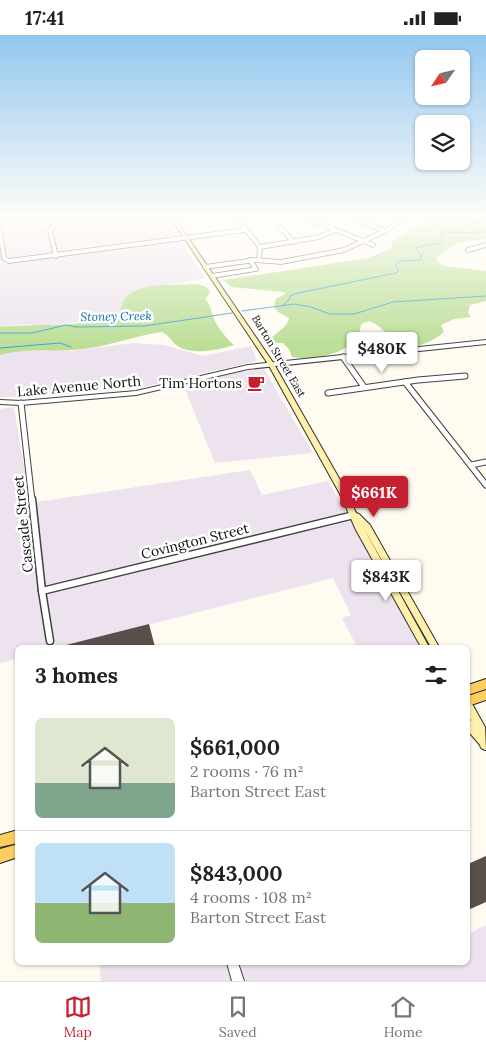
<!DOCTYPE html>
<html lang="en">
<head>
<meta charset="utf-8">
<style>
	:root { --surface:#fff; --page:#f2f2f2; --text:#222; --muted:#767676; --line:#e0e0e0; --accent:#c71f32 }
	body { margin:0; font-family:Lora,serif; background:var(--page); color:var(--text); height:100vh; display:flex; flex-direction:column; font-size:19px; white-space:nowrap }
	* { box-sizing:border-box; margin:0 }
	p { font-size:16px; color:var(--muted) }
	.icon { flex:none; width:28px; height:28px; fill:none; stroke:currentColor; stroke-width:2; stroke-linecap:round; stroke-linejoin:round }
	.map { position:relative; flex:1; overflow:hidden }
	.panel { position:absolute; left:15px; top:610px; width:455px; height:320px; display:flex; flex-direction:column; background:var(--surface); border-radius:8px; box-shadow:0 1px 4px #0004 }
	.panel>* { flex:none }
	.needle { width:32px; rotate:235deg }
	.fabs { position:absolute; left:415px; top:15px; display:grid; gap:10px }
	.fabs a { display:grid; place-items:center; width:55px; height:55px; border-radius:8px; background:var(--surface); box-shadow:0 1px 4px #0004; font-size:25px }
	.price { position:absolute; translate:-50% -42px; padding:0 11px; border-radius:5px; background:#fff; color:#222; font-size:16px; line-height:32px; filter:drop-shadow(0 1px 2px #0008) }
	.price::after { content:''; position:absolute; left:50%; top:30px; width:15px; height:11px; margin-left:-8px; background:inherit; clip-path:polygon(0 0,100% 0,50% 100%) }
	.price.on { background:var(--accent); color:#fff }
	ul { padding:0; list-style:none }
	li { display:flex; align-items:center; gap:15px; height:125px; padding:0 20px }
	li+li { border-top:1px solid var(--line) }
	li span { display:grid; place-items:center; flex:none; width:140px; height:100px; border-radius:8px; color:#555 }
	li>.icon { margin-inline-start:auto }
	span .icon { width:60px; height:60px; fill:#fffc; stroke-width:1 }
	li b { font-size:21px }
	h2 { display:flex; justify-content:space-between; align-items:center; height:60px; padding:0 20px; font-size:21px }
	.status { display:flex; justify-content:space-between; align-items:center; height:35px; padding:0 25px; background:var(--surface); direction:ltr }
	.status svg { height:14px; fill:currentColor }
	.menu { display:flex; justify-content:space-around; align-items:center; height:70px; border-top:1px solid var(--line); background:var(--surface); font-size:14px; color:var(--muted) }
	.menu a { display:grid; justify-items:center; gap:2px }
	.menu .on { color:var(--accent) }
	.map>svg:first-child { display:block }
</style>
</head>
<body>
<div class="status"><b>17:41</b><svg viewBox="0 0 49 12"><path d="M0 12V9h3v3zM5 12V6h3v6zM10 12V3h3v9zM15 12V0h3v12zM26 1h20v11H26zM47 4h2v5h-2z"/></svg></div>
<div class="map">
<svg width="486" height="946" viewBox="0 0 486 946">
	<rect width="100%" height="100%" fill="#fffbf1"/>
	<!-- industrial -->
	<g fill="#ece3ee">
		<path d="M0 182H165L205 243 138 255 123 265 119 279 107 284 41 291 25 289 0 292Z"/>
		<path d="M132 308 164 310 203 321 251 311 257 326 138 353 32 362H0V320L16 316H72Z"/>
		<path d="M264 334 313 418 215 428 184 352 225 339Z"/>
		<path d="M14 372 30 468 250 435 262 460 328 446 422 612H357L342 583 351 580 333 543 61 612H18L17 624 0 628V374Z"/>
		<path d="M486 890V946H101L99 928H468V899Z"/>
	</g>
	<!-- forest -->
	<g fill="#bbde96">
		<path d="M439 182H486V204L459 207 436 222 438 227 444 231 486 236V266L470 270 468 278 471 282 454 284 441 290 444 297C432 307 411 318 396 307 385 299 382 291 369 286L361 289 359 303 356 307C335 320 316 326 292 322L289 314 283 308H269C273 297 287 295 289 283L278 277 274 272 276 264 285 259 284 257 231 252 224 245 368 223 392 213 391 207 397 203Z"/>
		<path d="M194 249C203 250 207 250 210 258L205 264C211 270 210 273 213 281 215 290 227 304 234 310 218 315 191 321 176 310 171 305 168 300 162 297 132 301 105 313 74 315 47 317 27 313 0 320V292C39 288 82 294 119 279 121 275 122 267 124 264 141 246 172 251 194 249Z"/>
	</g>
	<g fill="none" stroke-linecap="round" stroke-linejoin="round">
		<!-- stream -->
		<g stroke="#36a0d4" stroke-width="1">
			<path d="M283 270 289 265 290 261 298 258 396 238 399 236 395 230 400 226 420 225 422 220 415 213 444 207 441 199 443 197 481 198 484 195 473 193 470 190 485 182"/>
			<path d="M242 276 294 269 311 272 330 279H354L393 267 486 261"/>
			<path d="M0 298H32L66 290 76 292 144 291 232 278"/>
			<path d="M0 313 60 308 71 312"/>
		</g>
	</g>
	<!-- building -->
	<g fill="#584f4b">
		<path d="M149 589 155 612H63L62 611Z"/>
		<path d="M486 821V867L468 875V829Z"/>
	</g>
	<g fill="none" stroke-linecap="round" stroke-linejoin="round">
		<!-- minor-far2 casing -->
		<g stroke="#424242" stroke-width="5.5">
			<g id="minor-far2">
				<path d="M236 182 260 212 259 225"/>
				<path d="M304 182 373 210"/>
				<path d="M349 182 385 196"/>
				<path d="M280 192 293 207"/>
				<path d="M0 195 4 223 9 226 245 195"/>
				<path d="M260 212 319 202 336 195"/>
				<path d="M468 215 486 210"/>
				<path d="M56 221 50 196 53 191 67 182"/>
				<path d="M205 232 255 225 281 227 344 215 385 196 407 182"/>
				<path d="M212 241 256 234 250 225"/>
			</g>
		</g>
		<!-- minor-far1 casing -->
		<g stroke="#424242" stroke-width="7">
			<g id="minor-far1">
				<path d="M343 322 364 352"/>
				<path d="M405 347 486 450"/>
				<path d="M328 358 418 345 465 341"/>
				<path d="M21 368 32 466"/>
				<path d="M471 430 486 427"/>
			</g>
		</g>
		<!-- minor casing -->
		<g stroke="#424242" stroke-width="9">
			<g id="minor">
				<path d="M32 464 42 556 50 606"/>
				<path d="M42 556 354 480"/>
			</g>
		</g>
		<!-- tertiary casing -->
		<g stroke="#424242" stroke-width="2">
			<g id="tertiary">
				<path d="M486 305V309L248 334 136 360 21 370 0 369V365L21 366 136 356 248 330Z"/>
				<path d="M227 928H238L244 946H232Z"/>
			</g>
		</g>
		<!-- secondary casing -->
		<g stroke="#313131" stroke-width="2">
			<g id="secondary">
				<path d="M170 182H174L274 329 348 459 356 478 359 479 370 490 439 612H431L363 492 429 612H421L356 495 340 459 268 329Z"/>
				<path d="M468 665 471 667 485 692 486 715H485L481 713 480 710 468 696V684L471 686 468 679Z"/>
			</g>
		</g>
		<!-- primary casing -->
		<g stroke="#202020" stroke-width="2">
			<g id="primary">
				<path d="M486 644V654L468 660V650Z"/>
				<path d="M486 655V665L468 671V661Z"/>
				<path d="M18 795V808L0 812V800Z"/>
				<path d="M18 809V822L0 828V814Z"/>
			</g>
		</g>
		<!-- minor-far2 -->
		<use href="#minor-far2" stroke="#fff" stroke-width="4"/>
		<!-- minor-far1 -->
		<use href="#minor-far1" stroke="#fff" stroke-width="5"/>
		<!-- minor -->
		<use href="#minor" stroke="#fff" stroke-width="6"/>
		<!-- tertiary -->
		<use href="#tertiary" fill="#fff" fill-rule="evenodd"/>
		<!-- secondary -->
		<use href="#secondary" fill="#fff0ac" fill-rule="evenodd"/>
		<!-- primary -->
		<use href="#primary" fill="#ffce61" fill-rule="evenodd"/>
	</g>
	<!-- sky -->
	<linearGradient id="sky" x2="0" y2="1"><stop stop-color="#93c7ef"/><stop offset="0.58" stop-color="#fffdf9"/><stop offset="1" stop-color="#fffdf9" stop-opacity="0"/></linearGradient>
	<rect width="486" height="314" fill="url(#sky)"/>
	<!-- icons -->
	<defs>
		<g id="cafe-bare" transform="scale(1.35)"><path d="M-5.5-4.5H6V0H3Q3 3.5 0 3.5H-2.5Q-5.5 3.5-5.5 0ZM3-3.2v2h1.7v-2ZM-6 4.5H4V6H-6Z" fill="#c71f32" stroke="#fff" stroke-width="2.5" paint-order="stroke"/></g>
	</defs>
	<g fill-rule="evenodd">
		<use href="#cafe-bare" x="256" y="348"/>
	</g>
	<g text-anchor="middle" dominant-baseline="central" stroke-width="5" stroke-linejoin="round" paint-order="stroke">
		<!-- far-street labels -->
		<g font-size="11" fill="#0f0f0f" stroke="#fff">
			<text transform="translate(279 321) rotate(59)">Barton Street East</text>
		</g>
		<!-- far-water labels -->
		<g font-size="12" font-style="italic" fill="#1170a8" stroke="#fff">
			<text transform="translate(116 281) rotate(-1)">Stoney Creek</text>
		</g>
		<!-- poi labels -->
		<g font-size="14" fill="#0f0f0f" stroke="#fff" text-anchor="end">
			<text x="242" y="348">Tim Hortons</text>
		</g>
		<!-- street labels -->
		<g font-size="14" fill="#0f0f0f" stroke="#fff">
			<text transform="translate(79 351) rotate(-5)">Lake Avenue North</text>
			<text transform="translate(23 489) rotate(-96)">Cascade Street</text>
			<text transform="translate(195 506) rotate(-14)">Covington Street</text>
		</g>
	</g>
</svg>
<div class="fabs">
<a><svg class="needle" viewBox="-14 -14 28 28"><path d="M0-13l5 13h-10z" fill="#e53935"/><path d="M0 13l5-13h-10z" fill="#767676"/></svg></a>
<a><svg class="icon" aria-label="layers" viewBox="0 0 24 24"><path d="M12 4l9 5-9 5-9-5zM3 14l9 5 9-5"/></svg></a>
</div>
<b class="price" style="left:382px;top:339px">$480K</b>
<b class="price on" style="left:374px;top:483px">$661K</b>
<b class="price" style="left:386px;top:567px">$843K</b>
<section class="panel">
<h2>3 homes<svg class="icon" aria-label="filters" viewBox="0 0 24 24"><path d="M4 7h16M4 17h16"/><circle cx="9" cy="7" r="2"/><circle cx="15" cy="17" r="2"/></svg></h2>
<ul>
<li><span style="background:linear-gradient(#dfe7d0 65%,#7fa58c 0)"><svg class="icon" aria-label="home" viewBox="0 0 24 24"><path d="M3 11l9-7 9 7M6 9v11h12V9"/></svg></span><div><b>$661,000</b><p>2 rooms · 76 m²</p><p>Barton Street East</p></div></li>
<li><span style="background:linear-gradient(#bfe0f5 60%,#8fb573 0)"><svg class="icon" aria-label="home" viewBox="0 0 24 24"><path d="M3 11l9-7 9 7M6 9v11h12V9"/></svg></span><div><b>$843,000</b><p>4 rooms · 108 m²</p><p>Barton Street East</p></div></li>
</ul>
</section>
</div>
<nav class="menu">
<a class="on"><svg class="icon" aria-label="map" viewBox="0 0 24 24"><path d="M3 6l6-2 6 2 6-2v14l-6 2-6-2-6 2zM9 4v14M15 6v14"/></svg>Map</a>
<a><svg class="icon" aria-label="saved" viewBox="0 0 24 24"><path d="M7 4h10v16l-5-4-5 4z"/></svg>Saved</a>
<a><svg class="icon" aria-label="home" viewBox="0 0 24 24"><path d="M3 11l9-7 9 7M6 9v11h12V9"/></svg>Home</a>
</nav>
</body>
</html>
